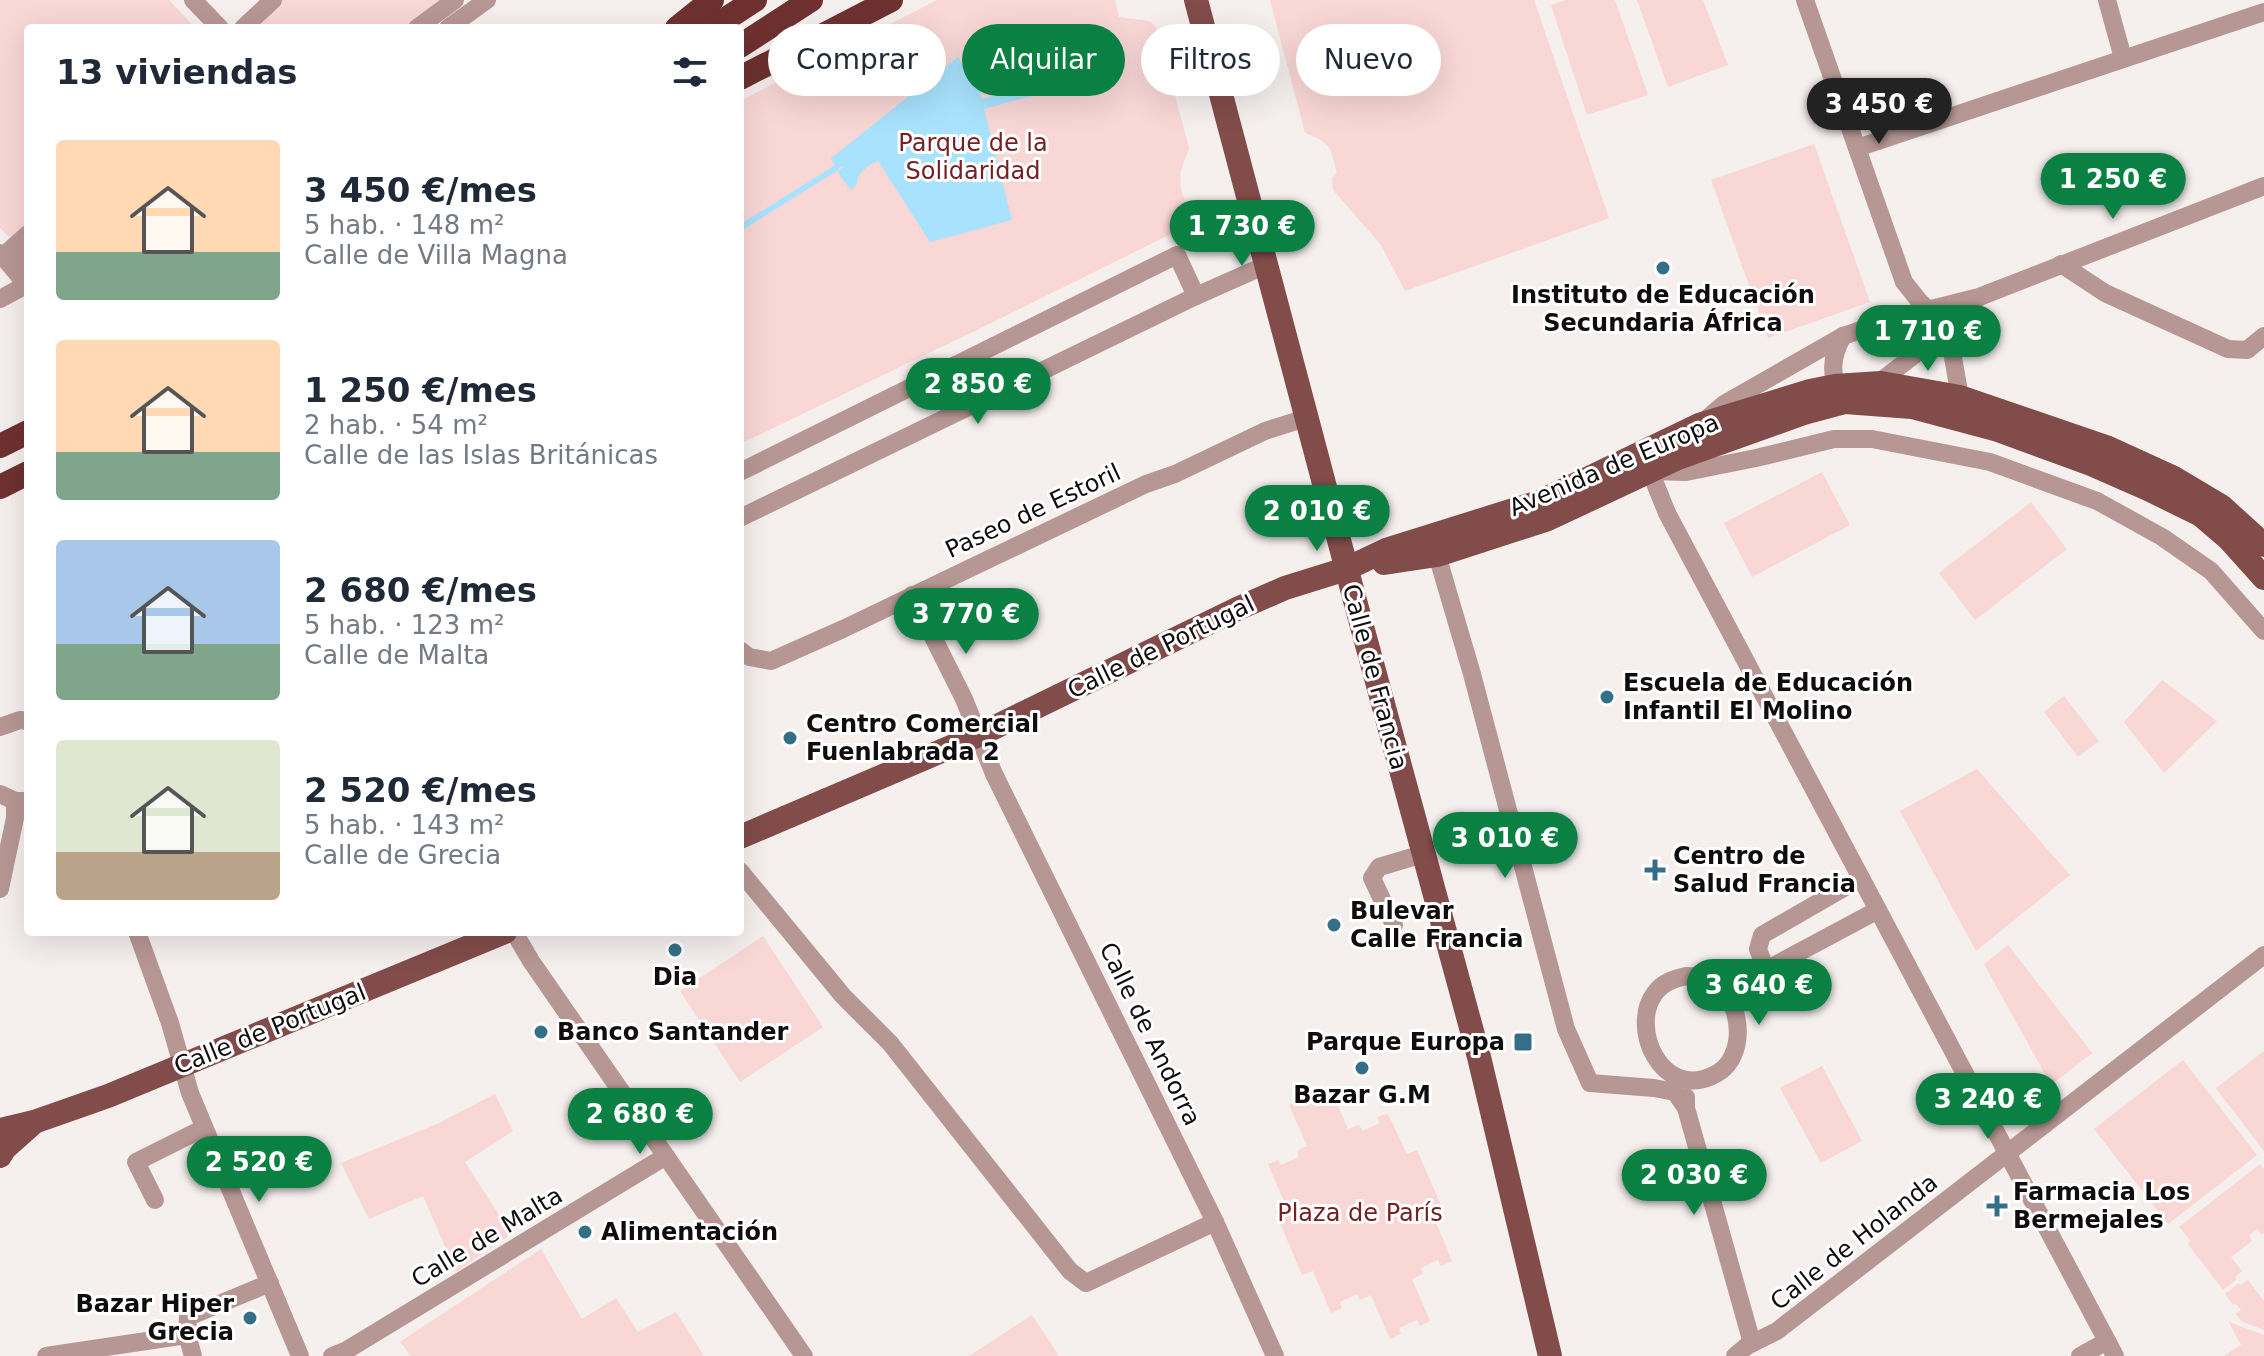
<!DOCTYPE html>
<html lang="es">
<head>
<meta charset="utf-8">
<style>
	:root { --surface:#fff; --page:#f2f2f3; --text:#1f2937; --muted:#747a83; --accent:#0b8043 }
	body { margin:0; font-family:"DejaVu Sans",sans-serif; background:var(--page); color:var(--text); height:100vh; display:flex; flex-direction:column; font-size:30px; white-space:nowrap }
	* { box-sizing:border-box; margin:0 }
	p { font-size:26px; color:var(--muted) }
	.icon { flex:none; width:44px; height:44px; fill:none; stroke:currentColor; stroke-width:2; stroke-linecap:round; stroke-linejoin:round }
	.map { position:relative; flex:1; overflow:hidden }
	.panel { position:absolute; left:24px; top:24px; width:720px; height:912px; display:flex; flex-direction:column; background:var(--surface); border-radius:8px; box-shadow:0 8px 32px #0002 }
	.panel>* { flex:none }
	.guide { position:absolute; left:768px; top:24px; width:760px; height:72px; display:flex; gap:16px }
	.price { position:absolute; translate:-50% -68px; padding:0 18px; border-radius:28px; background:var(--accent); color:#fff; font-size:26px; line-height:52px; filter:drop-shadow(0 2px 4px #0008) }
	.price::after { content:''; position:absolute; left:50%; top:48px; width:24px; height:18px; margin-left:-12px; background:inherit; clip-path:polygon(0 0,100% 0,50% 100%) }
	.price.selected { background:#222; color:#fff }
	ul { padding:0; list-style:none }
	li { display:flex; align-items:center; gap:24px; height:200px; padding:0 32px }
	li span { display:grid; place-items:center; flex:none; width:224px; height:160px; border-radius:8px; color:#555 }
	li>.icon { margin-inline-start:auto }
	span .icon { width:96px; height:96px; fill:#fffc; stroke-width:1 }
	li b { font-size:34px }
	h2 { display:flex; justify-content:space-between; align-items:center; height:96px; padding:0 32px; font-size:34px }
	.pill { padding:0 28px; border-radius:36px; background:var(--surface); box-shadow:0 8px 32px #0002; font-size:28px; line-height:72px }
	.pill.selected { background:var(--accent); color:#fff }
	.map>svg:first-child { display:block }
</style>
</head>
<body>
<div class="map">
<svg width="2264" height="1356" viewBox="0 0 2264 1356">
	<rect width="100%" height="100%" fill="#f5efee"/>
	<!-- green -->
	<g fill="#f8d7d5">
		<path d="M0 0H169L195 28H28V234L17 245 0 228Z"/>
		<path d="M279 0H449L411 28H252Z"/>
		<path d="M937 0H1115L1119 17 1150 21 1157 28 1189 148 1180 173 1181 190 1188 208 1187 226 985 326 740 444V101Z"/>
		<path d="M1270 0H1534L1609 218 1405 291 1381 245 1333 190 1332 178 1337 173C1330 147 1332 143 1305 133Z"/>
		<path d="M1566 0H1615L1648 95 1587 115 1551 5Z"/>
		<path d="M1637 0H1703L1728 65 1668 87Z"/>
		<path d="M1814 144 1870 302 1768 338 1711 180Z"/>
		<path d="M1822 472 1850 525 1752 577 1724 523Z"/>
		<path d="M2031 502 2067 549 1975 620 1939 573Z"/>
		<path d="M2162 680 2217 721 2164 773 2124 722Z"/>
		<path d="M2064 696 2099 741 2078 757 2044 712Z"/>
		<path d="M1977 769 2070 875 1976 951 1900 811Z"/>
		<path d="M763 936 823 1027 740 1082 680 991Z"/>
		<path d="M2008 945 2092 1053 2051 1085 1984 964Z"/>
		<path d="M2264 1051V1151L2216 1088Z"/>
		<path d="M2183 1060 2257 1155 2168 1224 2094 1129Z"/>
		<path d="M1822 1066 1862 1141 1821 1163 1780 1088Z"/>
		<path d="M1330 1087 1348 1129 1359 1125 1363 1131 1380 1123 1377 1117 1388 1114 1407 1154 1417 1150 1445 1215 1435 1220 1452 1261 1441 1266 1438 1260 1421 1268 1423 1274 1412 1279 1430 1321 1420 1326 1417 1320 1399 1328 1401 1334 1390 1339 1371 1295 1360 1300 1357 1294 1340 1302 1342 1308 1331 1313 1313 1271 1302 1275 1275 1211 1286 1206 1268 1164 1278 1160 1281 1165 1299 1157 1297 1151 1307 1146 1289 1105 1301 1100 1304 1105 1321 1098 1319 1092Z"/>
		<path d="M495 1094 513 1131 465 1162 511 1234 456 1272 423 1196 369 1219 341 1163 437 1124Z"/>
		<path d="M2260 1164 2264 1169V1233L2262 1235 2257 1229 2249 1235 2252 1241 2231 1257 2242 1271 2235 1277 2237 1279 2223 1290 2188 1244 2191 1241 2179 1227Z"/>
		<path d="M541 1249 582 1319 616 1298 638 1332 676 1312 704 1356H411L400 1342Z"/>
		<path d="M2248 1280 2264 1301V1330L2241 1321 2236 1314 2241 1310 2236 1304 2233 1305 2225 1294 2239 1283 2241 1285Z"/>
		<path d="M1032 1315 1059 1356H969Z"/>
		<path d="M2229 1322 2264 1335V1356H2224L2241 1345Z"/>
	</g>
	<!-- water -->
	<path fill="#a8e2fc" d="M958 57 980 91 982 99 1046 81 1049 91 984 109 1012 220 930 242 878 161C867 166 857 172 857 184L851 190 840 176 838 171 845 166 836 168 831 158Z"/>
	<g fill="none" stroke-linecap="round" stroke-linejoin="round">
		<!-- stream -->
		<path stroke="#a8e2fc" stroke-width="6" d="M740 228 836 168"/>
		<!-- minor -->
		<g stroke="#b79794" stroke-width="18">
			<path d="M193 0 220 28"/>
			<path d="M1805 0 1904 282 1920 302 1948 329 1960 397"/>
			<path d="M2107 0 2123 58"/>
			<path d="M243 28 273 0"/>
			<path d="M417 28 455 0"/>
			<path d="M448 28 487 0"/>
			<path d="M1857 148 2264 12"/>
			<path d="M28 234 10 250 28 263"/>
			<path d="M0 253 26 284"/>
			<path d="M2061 264 2105 293 2228 349 2247 350 2264 336"/>
			<path d="M0 299 28 284"/>
			<path d="M1873 387 1948 329 1978 298"/>
			<path d="M1842 397C1829 376 1831 356 1843 336"/>
			<path d="M1704 421 1724 404 1843 336 1903 316 1979 297 2264 186"/>
			<path d="M740 472 1177 255 1196 296"/>
			<path d="M740 518 1196 296 1266 265"/>
			<path d="M1437 555 1472 674 1566 1029 1590 1083 1654 1088 1675 1092 1686 1108"/>
			<path d="M912 595 964 699 994 774 1215 1222 1275 1356"/>
			<path d="M740 650 749 657 771 661 843 629 1146 484 1175 474 1265 431 1306 418"/>
			<path d="M0 727 20 720 28 721"/>
			<path d="M0 794 15 801H28"/>
			<path d="M740 871 843 996 890 1043 1070 1271 1086 1283 1215 1222"/>
			<path d="M1861 878 1762 935 1758 949 1766 970 1878 910"/>
			<path d="M0 889 15 818V801"/>
			<path d="M1394 925 1372 878 1379 867 1423 854"/>
			<path d="M137 932 170 1023 190 1093 300 1356"/>
			<path d="M514 932 531 961 804 1356"/>
			<path d="M1686 976C1692 976 1699 976 1705 978 1734 987 1745 1030 1733 1055 1729 1065 1721 1072 1712 1076 1661 1099 1629 1027 1655 993 1663 982 1674 979 1686 976Z"/>
			<path d="M1686 1097V1108L1752 1343"/>
			<path d="M155 1200 136 1162 204 1128"/>
			<path d="M46 1356 187 1335"/>
			<path d="M193 1356 187 1335 188 1317 270 1283"/>
			<path d="M332 1356 347 1350 666 1156"/>
			<path d="M1735 1356 1747 1346 1777 1331 2264 955"/>
			<path d="M2080 1356 2107 1341"/>
			<path d="M2115 1356 1667 513 1650 471 1686 472 1756 458 1834 439H1872L1990 462 2097 501 2162 537 2211 571 2264 631"/>
		</g>
		<!-- major -->
		<g stroke="#824c4a" stroke-width="24">
			<path d="M1196 0 1357 608 1479 1057 1550 1356"/>
			<path d="M1384 563 1437 555 1548 519 1678 458 1804 413 1845 402 1912 407 1998 430 2091 464 2148 489 2201 515 2228 538 2264 578"/>
			<path d="M740 837 979 735 1237 609 1285 588 1346 569 1386 550 1539 502 1699 425 1810 391 1835 386 1881 383 1960 397 2106 447 2174 478 2221 506 2264 545"/>
			<path d="M0 1130 34 1122 108 1096 505 932"/>
			<path d="M0 1156 5 1148 32 1124"/>
		</g>
		<!-- highway -->
		<g stroke="#6e3130" stroke-width="24">
			<path d="M677 28 712 0"/>
			<path d="M712 28 755 0"/>
			<path d="M740 46 811 0"/>
			<path d="M740 78 891 0"/>
			<path d="M0 446 28 432"/>
			<path d="M0 487 28 473"/>
		</g>
	</g>
	<!-- markers -->
	<g fill="#346f87" stroke="#fff" stroke-width="3">
		<circle cx="1663" cy="268" r="8"/>
		<circle cx="1607" cy="697" r="8"/>
		<circle cx="790" cy="738" r="8"/>
		<path d="M1651 858h8v8h8v8h-8v8h-8v-8h-8v-8h8z"/>
		<circle cx="1334" cy="925" r="8"/>
		<circle cx="675" cy="950" r="8"/>
		<circle cx="541" cy="1032" r="8"/>
		<rect x="1513" y="1032" width="20" height="20" rx="4"/>
		<circle cx="1362" cy="1068" r="8"/>
		<path d="M1993 1194h8v8h8v8h-8v8h-8v-8h-8v-8h8z"/>
		<circle cx="585" cy="1232" r="8"/>
		<circle cx="250" cy="1318" r="8"/>
	</g>
	<g text-anchor="middle" dominant-baseline="central" stroke-width="6" stroke-linejoin="round" paint-order="stroke">
		<!-- park labels -->
		<g font-size="24" fill="#752124" stroke="#fff">
			<text x="973" y="143">Parque de la<tspan x="973" dy="28">Solidaridad</tspan></text>
			<text x="1360" y="1213">Plaza de París</text>
		</g>
		<!-- poi labels -->
		<g font-size="24" font-weight="bold" fill="#0f0d0d" stroke="#fff" text-anchor="start">
			<text x="1663" y="295" text-anchor="middle">Instituto de Educación<tspan x="1663" dy="28">Secundaria África</tspan></text>
			<text x="1623" y="683">Escuela de Educación<tspan x="1623" dy="28">Infantil El Molino</tspan></text>
			<text x="806" y="724">Centro Comercial<tspan x="806" dy="28">Fuenlabrada 2</tspan></text>
			<text x="1673" y="856">Centro de<tspan x="1673" dy="28">Salud Francia</tspan></text>
			<text x="1350" y="911">Bulevar<tspan x="1350" dy="28">Calle Francia</tspan></text>
			<text x="675" y="977" text-anchor="middle">Dia</text>
			<text x="557" y="1032">Banco Santander</text>
			<text x="1505" y="1042" text-anchor="end">Parque Europa</text>
			<text x="1362" y="1095" text-anchor="middle">Bazar G.M</text>
			<text x="2013" y="1192">Farmacia Los<tspan x="2013" dy="28">Bermejales</tspan></text>
			<text x="601" y="1232">Alimentación</text>
			<text x="234" y="1304" text-anchor="end">Bazar Hiper<tspan x="234" dy="28">Grecia</tspan></text>
		</g>
		<!-- street labels -->
		<g font-size="24" fill="#0f0d0d" stroke="#fff">
			<text transform="translate(1614 465) rotate(-23)">Avenida de Europa</text>
			<text transform="translate(1033 511) rotate(-25)">Paseo de Estoril</text>
			<text transform="translate(1161 647) rotate(-26)">Calle de Portugal</text>
			<text transform="translate(1375 677) rotate(75)">Calle de Francia</text>
			<text transform="translate(270 1029) rotate(-22)">Calle de Portugal</text>
			<text transform="translate(1150 1034) rotate(64)">Calle de Andorra</text>
			<text transform="translate(487 1237) rotate(-31)">Calle de Malta</text>
			<text transform="translate(1854 1242) rotate(-38)">Calle de Holanda</text>
		</g>
	</g>
</svg>
<b class="price selected" style="left:1879px;top:146px">3 450 €</b>
<b class="price" style="left:2113px;top:221px">1 250 €</b>
<b class="price" style="left:1242px;top:268px">1 730 €</b>
<b class="price" style="left:1928px;top:373px">1 710 €</b>
<b class="price" style="left:978px;top:426px">2 850 €</b>
<b class="price" style="left:1317px;top:553px">2 010 €</b>
<b class="price" style="left:966px;top:656px">3 770 €</b>
<b class="price" style="left:1505px;top:880px">3 010 €</b>
<b class="price" style="left:1759px;top:1027px">3 640 €</b>
<b class="price" style="left:1988px;top:1141px">3 240 €</b>
<b class="price" style="left:640px;top:1156px">2 680 €</b>
<b class="price" style="left:259px;top:1204px">2 520 €</b>
<b class="price" style="left:1694px;top:1217px">2 030 €</b>
<div class="guide">
<a class="pill">Comprar</a>
<a class="pill selected">Alquilar</a>
<a class="pill">Filtros</a>
<a class="pill">Nuevo</a>
</div>
<section class="panel">
<h2>13 viviendas<svg class="icon" aria-label="filters" viewBox="0 0 24 24"><path d="M4 7h16M4 17h16"/><circle cx="9" cy="7" r="2"/><circle cx="15" cy="17" r="2"/></svg></h2>
<ul>
<li><span style="background:linear-gradient(#ffd9b3 70%,#7fa58c 0)"><svg class="icon" aria-label="home" viewBox="0 0 24 24"><path d="M3 11l9-7 9 7M6 9v11h12V9"/></svg></span><div><b>3 450 €/mes</b><p>5 hab. · 148 m²</p><p>Calle de Villa Magna</p></div></li>
<li><span style="background:linear-gradient(#ffd9b3 70%,#7fa58c 0)"><svg class="icon" aria-label="home" viewBox="0 0 24 24"><path d="M3 11l9-7 9 7M6 9v11h12V9"/></svg></span><div><b>1 250 €/mes</b><p>2 hab. · 54 m²</p><p>Calle de las Islas Británicas</p></div></li>
<li><span style="background:linear-gradient(#a9c7e8 65%,#7fa58c 0)"><svg class="icon" aria-label="home" viewBox="0 0 24 24"><path d="M3 11l9-7 9 7M6 9v11h12V9"/></svg></span><div><b>2 680 €/mes</b><p>5 hab. · 123 m²</p><p>Calle de Malta</p></div></li>
<li><span style="background:linear-gradient(#dfe7d0 70%,#b9a48a 0)"><svg class="icon" aria-label="home" viewBox="0 0 24 24"><path d="M3 11l9-7 9 7M6 9v11h12V9"/></svg></span><div><b>2 520 €/mes</b><p>5 hab. · 143 m²</p><p>Calle de Grecia</p></div></li>
</ul>
</section>
</div>
</body>
</html>
